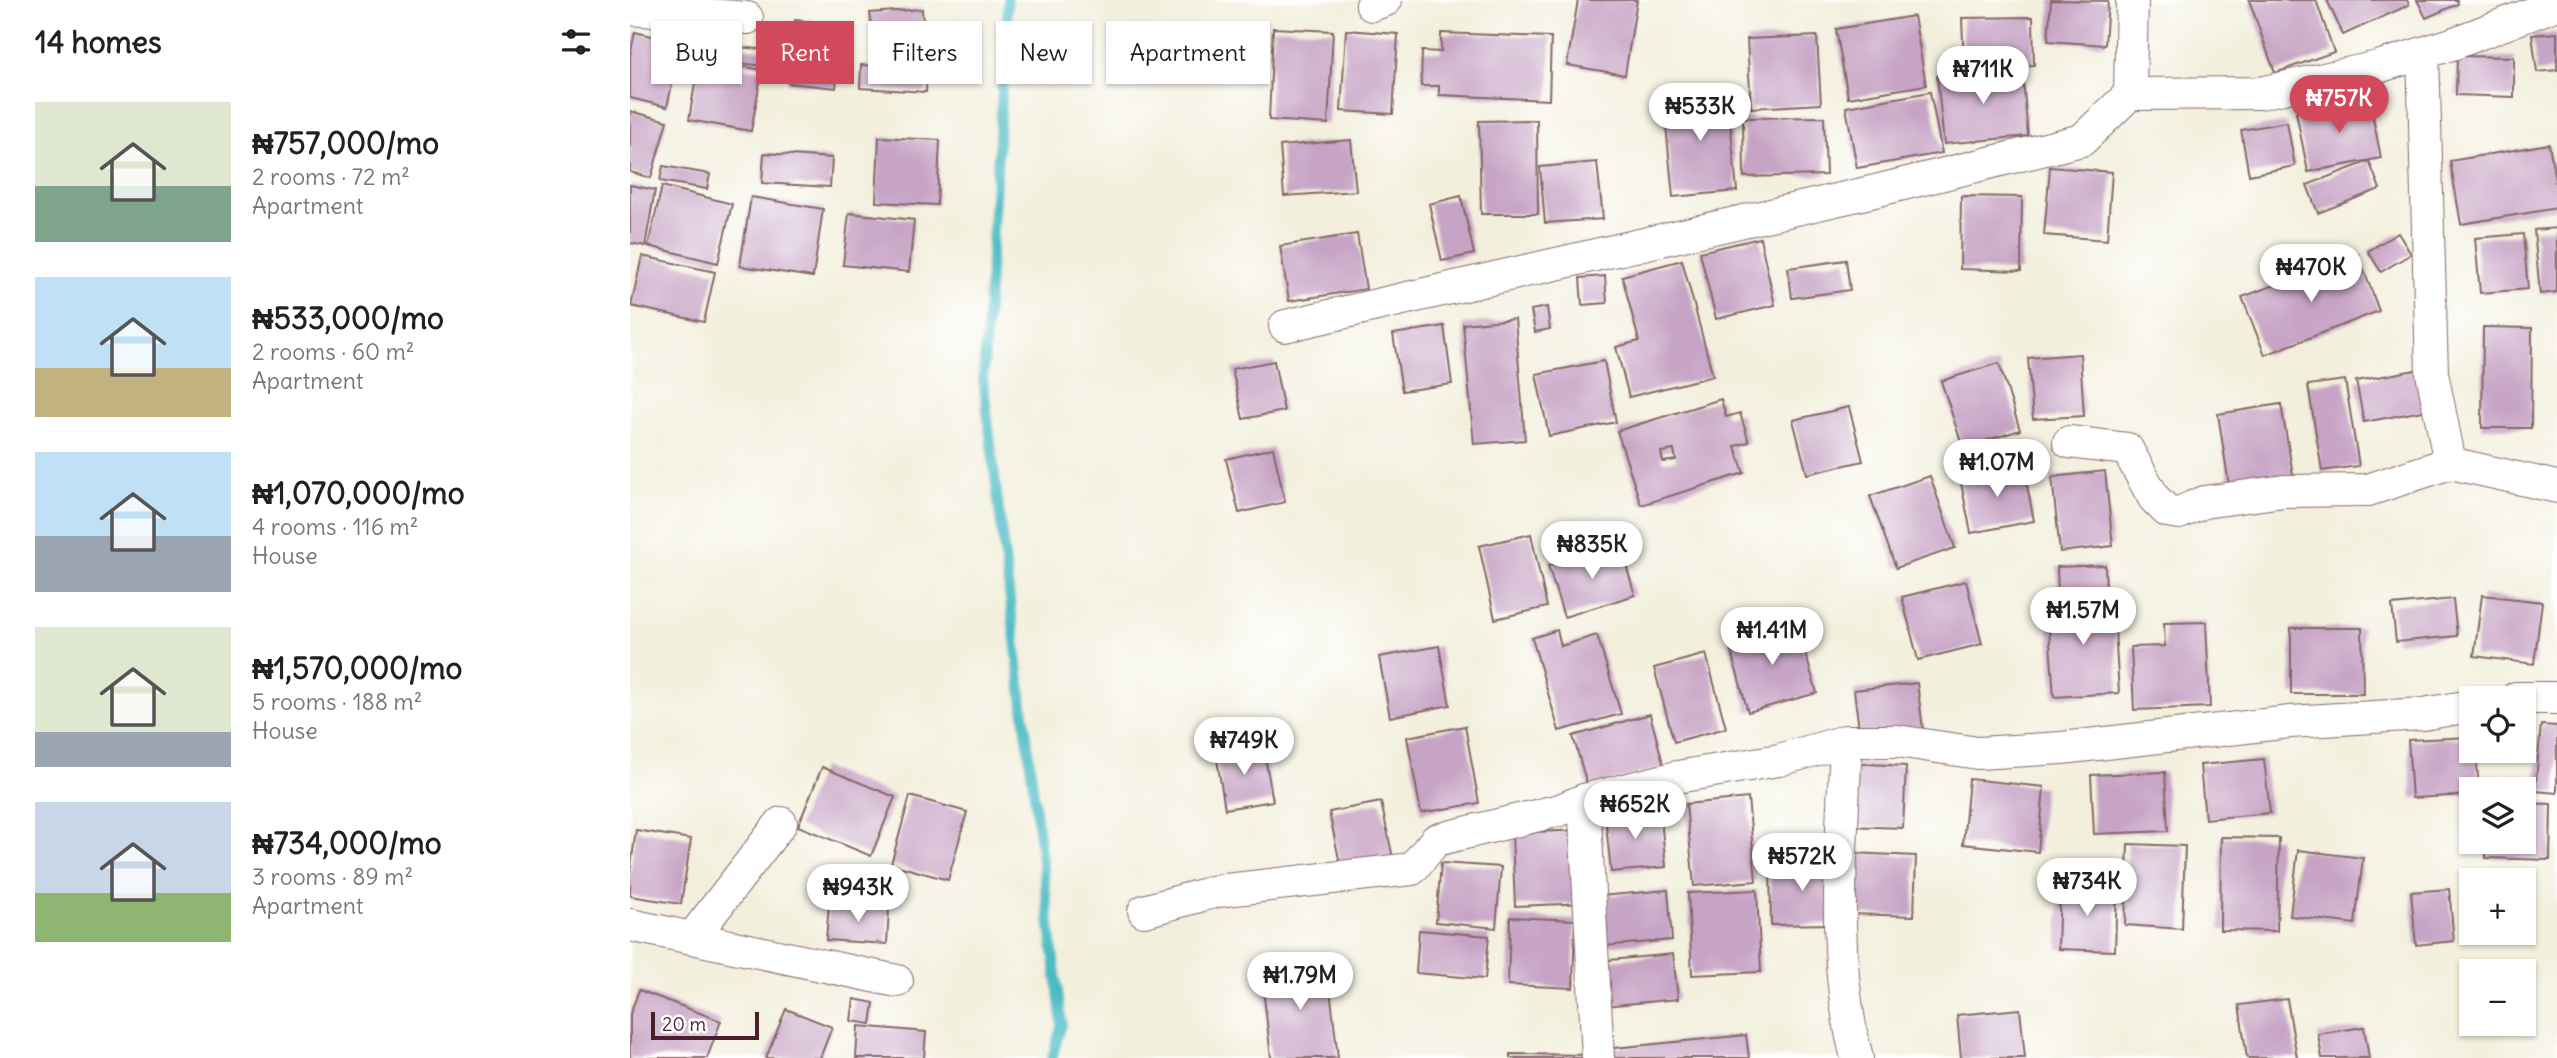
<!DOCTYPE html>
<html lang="en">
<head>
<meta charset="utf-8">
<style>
	:root { --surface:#fff; --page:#f6f6f6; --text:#202124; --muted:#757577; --accent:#d1495b }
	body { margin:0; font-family:Delius,sans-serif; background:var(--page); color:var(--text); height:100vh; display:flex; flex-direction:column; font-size:26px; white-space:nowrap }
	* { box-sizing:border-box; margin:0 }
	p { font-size:23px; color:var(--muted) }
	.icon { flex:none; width:38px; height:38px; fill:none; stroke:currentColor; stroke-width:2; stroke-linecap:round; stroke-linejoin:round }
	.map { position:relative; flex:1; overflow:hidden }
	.details { display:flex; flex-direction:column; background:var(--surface); width:630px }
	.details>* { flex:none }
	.top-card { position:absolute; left:21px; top:21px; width:665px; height:63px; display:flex; gap:14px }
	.controls { position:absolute; left:1829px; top:686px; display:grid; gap:14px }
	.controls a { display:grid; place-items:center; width:77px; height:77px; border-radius:0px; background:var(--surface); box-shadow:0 2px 5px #0004; font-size:35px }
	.scale { position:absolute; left:21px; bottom:18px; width:108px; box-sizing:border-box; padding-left:7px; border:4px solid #4a1f2b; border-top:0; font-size:19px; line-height:24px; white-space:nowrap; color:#4a1f2b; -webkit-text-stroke:5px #fff; paint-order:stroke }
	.price { position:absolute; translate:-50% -60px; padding:0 16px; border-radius:24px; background:#fff; color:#222; font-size:23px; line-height:46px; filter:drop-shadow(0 2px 4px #0008) }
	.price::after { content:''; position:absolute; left:50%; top:42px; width:21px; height:16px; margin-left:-10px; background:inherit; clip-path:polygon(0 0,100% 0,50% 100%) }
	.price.active { background:var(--accent); color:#fff }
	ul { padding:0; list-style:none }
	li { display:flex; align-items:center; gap:21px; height:175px; padding:0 35px }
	li span { display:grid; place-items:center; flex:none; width:196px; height:140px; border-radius:0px; color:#555 }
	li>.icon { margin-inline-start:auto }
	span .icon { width:84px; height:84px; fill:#fffc; stroke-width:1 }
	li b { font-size:30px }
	h2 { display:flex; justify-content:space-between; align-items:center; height:84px; padding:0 35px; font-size:30px }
	.tag { padding:0 24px; border-radius:0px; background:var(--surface); box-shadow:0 2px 5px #0004; font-size:24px; line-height:63px }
	.tag.active { background:var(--accent); color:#fff }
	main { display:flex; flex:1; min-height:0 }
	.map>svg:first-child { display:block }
</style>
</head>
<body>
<main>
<section class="details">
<h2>14 homes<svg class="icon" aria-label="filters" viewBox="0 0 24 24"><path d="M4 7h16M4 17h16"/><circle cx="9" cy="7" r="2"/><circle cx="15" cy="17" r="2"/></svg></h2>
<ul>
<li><span style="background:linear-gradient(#dfe7d0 60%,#7fa58c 0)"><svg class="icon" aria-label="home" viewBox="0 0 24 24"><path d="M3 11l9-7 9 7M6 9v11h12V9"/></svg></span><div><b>₦757,000/mo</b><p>2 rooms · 72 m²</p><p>Apartment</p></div></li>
<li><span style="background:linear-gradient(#bfe0f5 65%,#c2b280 0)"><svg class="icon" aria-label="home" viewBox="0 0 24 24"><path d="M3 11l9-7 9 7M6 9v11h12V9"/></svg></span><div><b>₦533,000/mo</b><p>2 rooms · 60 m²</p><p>Apartment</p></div></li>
<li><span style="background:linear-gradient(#bfe0f5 60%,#9aa5b1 0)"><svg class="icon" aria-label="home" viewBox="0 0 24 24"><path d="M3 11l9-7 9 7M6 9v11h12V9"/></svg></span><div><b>₦1,070,000/mo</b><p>4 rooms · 116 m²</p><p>House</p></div></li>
<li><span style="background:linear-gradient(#dfe7d0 75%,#9aa5b1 0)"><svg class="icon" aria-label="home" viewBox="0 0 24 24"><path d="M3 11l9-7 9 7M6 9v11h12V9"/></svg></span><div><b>₦1,570,000/mo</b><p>5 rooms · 188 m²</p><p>House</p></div></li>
<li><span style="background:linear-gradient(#c9d6e8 65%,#8fb573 0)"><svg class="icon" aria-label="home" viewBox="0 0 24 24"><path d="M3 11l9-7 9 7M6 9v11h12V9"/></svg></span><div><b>₦734,000/mo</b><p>3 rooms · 89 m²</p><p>Apartment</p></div></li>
</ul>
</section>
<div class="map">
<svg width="1927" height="1058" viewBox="0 0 1927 1058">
	<rect width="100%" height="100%" fill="#fff"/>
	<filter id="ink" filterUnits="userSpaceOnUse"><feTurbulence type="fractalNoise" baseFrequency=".0143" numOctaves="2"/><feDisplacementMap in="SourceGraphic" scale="14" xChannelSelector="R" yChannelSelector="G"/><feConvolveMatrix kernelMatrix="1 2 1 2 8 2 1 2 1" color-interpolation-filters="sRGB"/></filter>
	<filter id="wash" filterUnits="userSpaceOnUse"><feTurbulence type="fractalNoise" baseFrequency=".00686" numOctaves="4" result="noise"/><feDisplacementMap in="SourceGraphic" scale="28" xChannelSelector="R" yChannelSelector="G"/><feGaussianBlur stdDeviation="1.57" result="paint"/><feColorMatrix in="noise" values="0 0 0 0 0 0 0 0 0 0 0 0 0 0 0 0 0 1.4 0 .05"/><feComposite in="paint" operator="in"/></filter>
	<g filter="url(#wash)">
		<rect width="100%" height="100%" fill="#f2efdc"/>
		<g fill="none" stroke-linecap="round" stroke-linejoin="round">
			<!-- stream -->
			<path stroke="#4cbbc4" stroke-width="10" d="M378 0 353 379 432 1024 422 1058"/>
		</g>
		<g id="blocks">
			<!-- building -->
			<g fill="#c7a4c5" fill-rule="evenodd">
				<path d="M948 0H1007L995 75 937 65Z"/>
				<path d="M1421 0 1478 1 1475 45 1418 41Z"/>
				<path d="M1619 0H1686L1704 52 1645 73Z"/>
				<path d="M1697 0H1777L1779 5 1713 35Z"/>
				<path d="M1787 0H1827L1828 4 1796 18Z"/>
				<path d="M292 9 295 58 244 61 240 13Z"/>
				<path d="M1284 16 1296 85 1218 98 1206 29Z"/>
				<path d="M1403 17 1404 65 1334 66 1332 18Z"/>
				<path d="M165 20 213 25 206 88 158 83Z"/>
				<path d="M643 28 703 31 698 124 639 120Z"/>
				<path d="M716 30 768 34 763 114 711 111Z"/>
				<path d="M5 32 51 43 37 107 0 98V55Z"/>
				<path d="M811 33 921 37 919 100 809 95V86H791L792 51 811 52Z"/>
				<path d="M1927 33V70L1907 72 1902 35Z"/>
				<path d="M1187 36 1191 104 1121 108 1117 39Z"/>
				<path d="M108 47 139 50 137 66 106 63Z"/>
				<path d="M1827 56 1884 57V97L1826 95Z"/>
				<path d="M69 58 132 70 121 131 59 120Z"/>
				<path d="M231 65 297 69 296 92 230 88Z"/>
				<path d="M1392 68 1398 136 1314 144 1307 76Z"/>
				<path d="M1097 89 1107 191 1043 197 1033 95Z"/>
				<path d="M1300 92 1312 153 1227 168 1216 107Z"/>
				<path d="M1739 97 1751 158 1678 172 1666 112Z"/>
				<path d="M0 111 37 121 21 178 0 172Z"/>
				<path d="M1194 117 1196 175 1114 177 1113 118Z"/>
				<path d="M907 120 908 214H851L849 121Z"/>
				<path d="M1657 122 1665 166 1619 175 1611 130Z"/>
				<path d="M249 137 310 140 307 205 246 202Z"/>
				<path d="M721 140 726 191 654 196 650 146Z"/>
				<path d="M1919 144 1927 192V208L1831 224 1820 161Z"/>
				<path d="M134 153 202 158 200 187 132 183Z"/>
				<path d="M1739 161 1750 189 1688 213 1677 185Z"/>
				<path d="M967 162 973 219 915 223 910 167Z"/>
				<path d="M33 166 80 174 77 189 30 181Z"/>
				<path d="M1420 167 1482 172 1477 240 1414 235Z"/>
				<path d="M0 185 25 190 15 246 0 243Z"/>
				<path d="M32 186 102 204 88 263 18 246Z"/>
				<path d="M831 196 844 254 812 261 799 204Z"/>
				<path d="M1331 196 1392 197 1391 271 1330 269Z"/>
				<path d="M121 197 193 209 183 277 110 266Z"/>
				<path d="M219 213 284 220 279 272 213 265Z"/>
				<path d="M1927 228V292L1910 294 1904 230Z"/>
				<path d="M1768 233 1781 254 1751 272 1738 251Z"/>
				<path d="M727 234 736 289 659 301 650 246Z"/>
				<path d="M1893 234 1898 289 1850 293 1845 238Z"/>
				<path d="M1130 238 1145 305 1086 319 1070 252Z"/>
				<path d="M1728 254 1749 311 1635 355 1612 297Z"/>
				<path d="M12 256 85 272 74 322 1 306Z"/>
				<path d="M1052 260 1083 376 999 397 986 347 1009 341 992 276Z"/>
				<path d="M1216 260 1220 290 1162 298 1158 268Z"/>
				<path d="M975 276 977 303 952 305 950 278Z"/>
				<path d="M917 307 920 329 905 332 901 310Z"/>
				<path d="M885 319 895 440 844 444 833 324Z"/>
				<path d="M814 326 822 384 772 391 763 334Z"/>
				<path d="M1853 327 1902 328 1901 428H1852Z"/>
				<path d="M1450 354 1454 416 1403 419 1398 358Z"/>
				<path d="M644 361 654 411 613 419 602 369Z"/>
				<path d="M974 361 986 422 919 436 906 374Z"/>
				<path d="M1369 363 1390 430 1333 448 1311 381Z"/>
				<path d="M1791 369 1798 410 1734 422 1726 381Z"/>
				<path d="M1715 380 1729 466 1692 471 1678 385Z"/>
				<path d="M1091 399 1096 417 1110 413 1119 442 1105 446 1114 473 1011 505 987 431ZM1044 450 1046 460 1033 462 1031 452Z"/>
				<path d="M1651 404 1663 475 1599 485 1588 414Z"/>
				<path d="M1219 407 1233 461 1177 474 1163 420Z"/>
				<path d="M643 448 655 502 609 513 596 459Z"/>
				<path d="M1393 465 1404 521 1341 533 1330 478Z"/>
				<path d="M1475 471 1483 546 1430 552 1422 477Z"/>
				<path d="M1300 476 1325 548 1266 568 1240 496Z"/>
				<path d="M901 534 917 607 865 619 849 546Z"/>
				<path d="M990 545 1005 595 934 617 918 566Z"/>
				<path d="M1475 565 1476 593 1428 595 1427 567Z"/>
				<path d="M1336 581 1352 644 1288 660 1272 597Z"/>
				<path d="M1852 595 1912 602 1904 664 1844 656Z"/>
				<path d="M1483 598 1489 693 1424 697 1417 602Z"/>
				<path d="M1823 599 1827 636 1766 642 1762 605Z"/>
				<path d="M1166 621 1187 693 1118 712 1098 640Z"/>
				<path d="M1576 622 1580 707 1504 710 1501 647 1535 646 1534 623Z"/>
				<path d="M1661 628H1732L1733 694H1661Z"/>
				<path d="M927 630 931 646 967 635 991 714 929 731 902 638Z"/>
				<path d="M809 646 820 705 760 717 749 657Z"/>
				<path d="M1076 654 1096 728 1044 742 1024 668Z"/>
				<path d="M1287 683 1293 729 1230 737 1224 690Z"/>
				<path d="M1020 714 1034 767 958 788 943 736Z"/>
				<path d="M1911 725 1927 726V793L1905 791Z"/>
				<path d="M835 726 849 803 791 813 777 737Z"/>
				<path d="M1841 737V751H1846L1849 789H1841V795L1782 798 1778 740Z"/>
				<path d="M633 746 643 801 595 809 586 753Z"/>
				<path d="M1634 759 1640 813 1575 819 1570 765Z"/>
				<path d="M1220 763 1276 766 1273 828 1217 826Z"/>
				<path d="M192 767 265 797 241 856 168 826Z"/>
				<path d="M1535 772 1538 831 1464 834 1461 775Z"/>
				<path d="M1339 779 1414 787 1408 852 1333 844Z"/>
				<path d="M280 796 337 812 318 880 261 864Z"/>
				<path d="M1118 798 1126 881 1064 886 1056 804Z"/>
				<path d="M751 802 764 863 712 873 699 812Z"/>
				<path d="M1894 803 1921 804 1920 860 1856 858V842H1894Z"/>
				<path d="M1030 810 1036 867 981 872 975 815Z"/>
				<path d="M6 830 61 839 51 904 0 896V872Z"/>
				<path d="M953 830 957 903 885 906 882 833Z"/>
				<path d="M1591 837 1649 838 1647 931 1590 930Z"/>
				<path d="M1498 844 1555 846 1552 929 1495 925Z"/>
				<path d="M1668 850 1733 858 1725 924 1660 916Z"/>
				<path d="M1222 853 1286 856 1284 916 1220 914Z"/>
				<path d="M1140 861H1202L1204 924 1141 925Z"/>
				<path d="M811 863 871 867 866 928 806 922Z"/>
				<path d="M1430 884 1487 886 1485 951 1428 949Z"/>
				<path d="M1819 889 1824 941 1786 945 1781 892Z"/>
				<path d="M1038 890 1042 940 974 946 970 896Z"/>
				<path d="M1127 890 1131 972 1062 975 1058 893Z"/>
				<path d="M199 904 259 908 257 944 196 940Z"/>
				<path d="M880 917 945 920 943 988 878 985Z"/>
				<path d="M789 930 859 936 855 979 786 973Z"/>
				<path d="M1043 954 1048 999 974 1006 969 961Z"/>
				<path d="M697 963 708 1058H641L631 970Z"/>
				<path d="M9 990 91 1021 77 1058H0V1014Z"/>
				<path d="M224 999 244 1003 241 1024 221 1021Z"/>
				<path d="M1657 999 1667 1058H1617L1609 1005Z"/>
				<path d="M156 1009 202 1027 190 1058H136Z"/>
				<path d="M1390 1009 1395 1058H1331L1327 1015Z"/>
				<path d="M228 1026 296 1032 294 1058H226Z"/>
				<path d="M1734 1027 1739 1058H1692L1688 1034Z"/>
				<path d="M1116 1035 1119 1058H975L974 1049Z"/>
				<path d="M880 1054 959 1055V1058H880Z"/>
			</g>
		</g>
	</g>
	<g filter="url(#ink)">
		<use href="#blocks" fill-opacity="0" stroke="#856869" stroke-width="2"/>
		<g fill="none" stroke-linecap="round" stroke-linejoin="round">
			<!-- minor casing -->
			<g stroke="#856869" stroke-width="34">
				<g id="minor">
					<path d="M742 5 756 0"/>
					<path d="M0 9 117 18"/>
					<path d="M1793 53 1802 373 1820 463"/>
					<path d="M1500 94 1502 0"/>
					<path d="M655 326 1245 191 1452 140 1500 94 1630 93 1748 67 1822 44 1927 4"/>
					<path d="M1439 442 1497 449 1524 498 1537 511 1549 513 1574 502 1654 491 1738 490 1820 463 1927 487"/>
					<path d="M1886 698H1927"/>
					<path d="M1216 741C1212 846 1200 956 1227 1058"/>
					<path d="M954 800 968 1058"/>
					<path d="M514 911 587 891 782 869 806 840 930 810 954 800 1047 777 1149 760 1216 741H1267L1348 753 1432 748 1660 722 1793 714 1841 706"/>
					<path d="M0 925 267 981"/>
					<path d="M62 938 151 823"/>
				</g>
			</g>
			<!-- minor -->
			<use href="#minor" stroke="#fff" stroke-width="32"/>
		</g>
	</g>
</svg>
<div class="controls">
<a><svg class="icon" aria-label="locate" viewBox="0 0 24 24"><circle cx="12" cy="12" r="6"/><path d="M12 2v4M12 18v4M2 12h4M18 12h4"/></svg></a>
<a><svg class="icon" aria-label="layers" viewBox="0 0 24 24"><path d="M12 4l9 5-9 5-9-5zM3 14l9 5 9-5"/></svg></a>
<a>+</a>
<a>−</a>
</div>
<div class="scale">20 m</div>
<b class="price" style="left:1353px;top:106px">₦711K</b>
<b class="price active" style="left:1709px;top:135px">₦757K</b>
<b class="price" style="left:1070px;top:143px">₦533K</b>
<b class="price" style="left:1681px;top:304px">₦470K</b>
<b class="price" style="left:1367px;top:499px">₦1.07M</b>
<b class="price" style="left:962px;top:581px">₦835K</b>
<b class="price" style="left:1453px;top:647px">₦1.57M</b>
<b class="price" style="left:1142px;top:667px">₦1.41M</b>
<b class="price" style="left:614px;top:777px">₦749K</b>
<b class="price" style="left:1005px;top:841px">₦652K</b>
<b class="price" style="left:1172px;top:893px">₦572K</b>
<b class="price" style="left:1457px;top:918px">₦734K</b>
<b class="price" style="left:228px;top:924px">₦943K</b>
<b class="price" style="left:670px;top:1012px">₦1.79M</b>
<div class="top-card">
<a class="tag">Buy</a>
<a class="tag active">Rent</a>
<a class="tag">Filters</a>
<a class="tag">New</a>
<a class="tag">Apartment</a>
</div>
</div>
</main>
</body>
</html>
